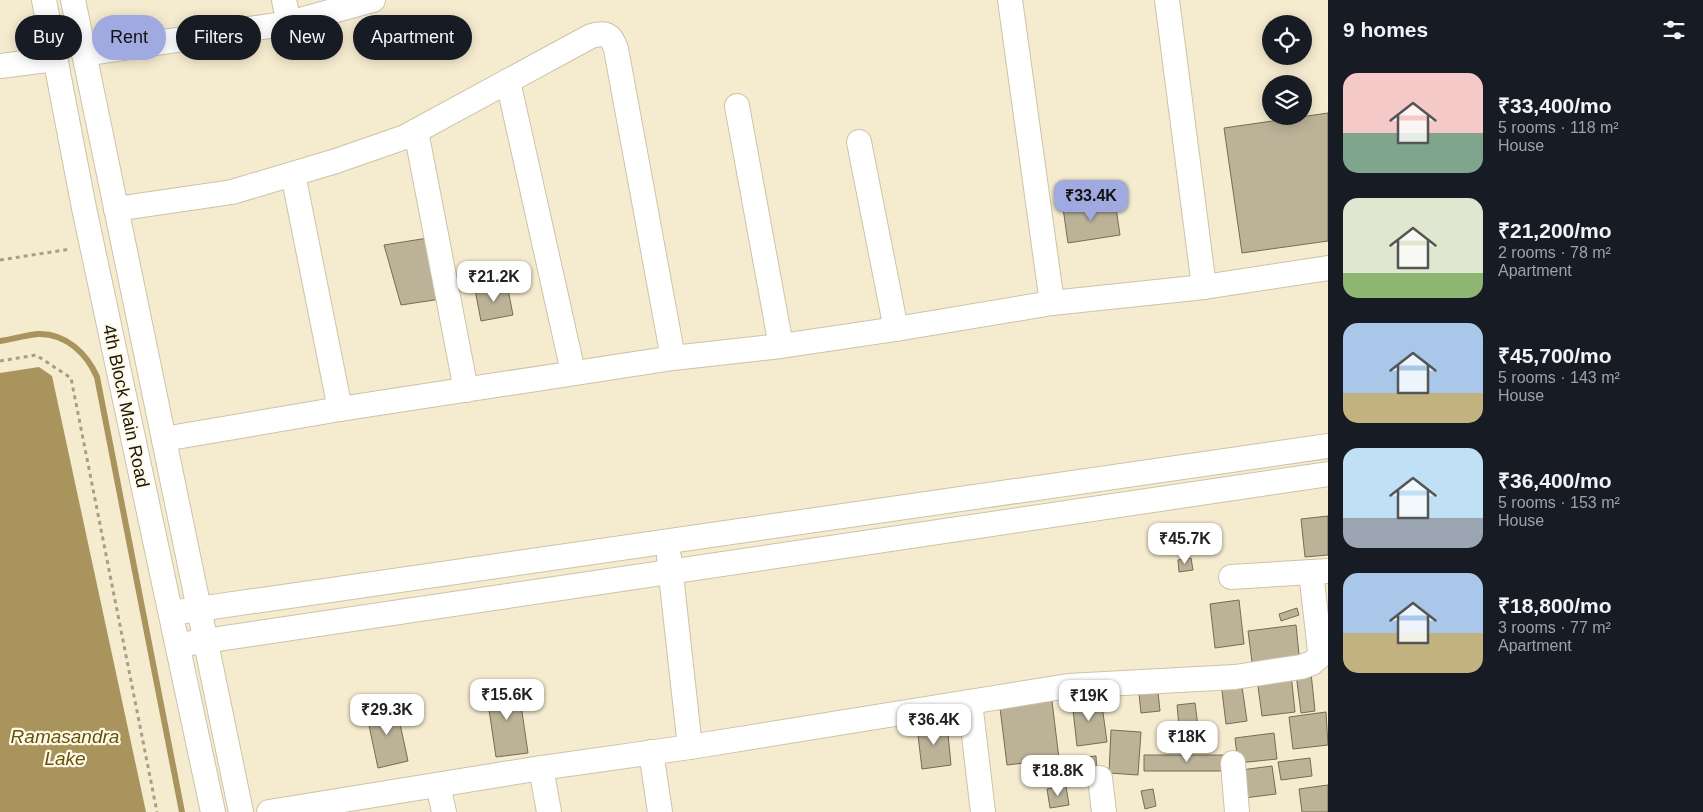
<!DOCTYPE html>
<html lang="en">
<head>
<meta charset="utf-8">
<style>
	:root { --surface:#171b24; --page:#20242c; --text:#f1f3f6; --muted:#9ea1a6; --accent:#a0aae0 }
	body { margin:0; font-family:Helvetica,sans-serif; background:var(--page); color:var(--text); height:100vh; display:flex; flex-direction:column; font-size:19px; white-space:nowrap }
	* { box-sizing:border-box; margin:0 }
	p { font-size:16px; color:var(--muted) }
	.icon { flex:none; width:28px; height:28px; fill:none; stroke:currentColor; stroke-width:2; stroke-linecap:round; stroke-linejoin:round }
	.map { position:relative; flex:1; overflow:hidden }
	.side { display:flex; flex-direction:column; background:var(--surface); width:375px }
	.side>* { flex:none }
	.banner { position:absolute; left:15px; top:15px; width:475px; height:45px; display:flex; gap:10px }
	.controls { position:absolute; left:1262px; top:15px; display:grid; gap:10px }
	.controls a { display:grid; place-items:center; width:50px; height:50px; border-radius:50%; background:var(--surface); box-shadow:0 2px 12px #0003; font-size:25px }
	.price { position:absolute; translate:-50% -42px; padding:0 11px; border-radius:10px; background:#fff; color:#222; font-size:16px; line-height:32px; filter:drop-shadow(0 1px 2px #0008) }
	.price::after { content:''; position:absolute; left:50%; top:30px; width:15px; height:11px; margin-left:-8px; background:inherit; clip-path:polygon(0 0,100% 0,50% 100%) }
	.price.on { background:var(--accent); color:#111 }
	ul { padding:0; list-style:none }
	li { display:flex; align-items:center; gap:15px; height:125px; padding:0 15px }
	li span { display:grid; place-items:center; flex:none; width:140px; height:100px; border-radius:15px; color:#555 }
	li>.icon { margin-inline-start:auto }
	span .icon { width:60px; height:60px; fill:#fffc; stroke-width:1 }
	li b { font-size:21px }
	h2 { display:flex; justify-content:space-between; align-items:center; height:60px; padding:0 15px; font-size:21px }
	.chip { padding:0 18px; border-radius:22px; background:var(--surface); box-shadow:0 2px 12px #0003; font-size:18px; line-height:45px }
	.chip.on { background:var(--accent); color:#111 }
	main { display:flex; flex:1; min-height:0 }
	.map>svg:first-child { display:block }
</style>
</head>
<body>
<main>
<div class="map">
<svg width="1328" height="812" viewBox="0 0 1328 812">
	<rect width="100%" height="100%" fill="#f5ebcf"/>
	<!-- water -->
	<path fill="#a8945c" d="M39 367 52 376 146 812H0V373Z"/>
	<g fill="none" stroke-linecap="round" stroke-linejoin="round">
		<!-- stream -->
		<path stroke="#a8945c" stroke-width="6" d="M0 341C13 339 26 335 38 334 66 333 87 354 97 377L182 812"/>
	</g>
	<!-- building -->
	<g fill="#bcb298" stroke="#756c53">
		<path d="M1328 113V241L1242 253 1224 128Z"/>
		<path d="M1115 201 1120 235 1068 243 1063 208Z"/>
		<path d="M428 238 441 299 401 305 384 245Z"/>
		<path d="M507 284 513 315 481 321 475 290Z"/>
		<path d="M1328 516V555L1305 557 1301 519Z"/>
		<path d="M1191 558 1193 570 1179 572 1178 560Z"/>
		<path d="M1239 600 1244 644 1215 648 1210 604Z"/>
		<path d="M1297 608 1299 615 1281 621 1279 614Z"/>
		<path d="M1296 625 1300 664 1253 670 1248 631Z"/>
		<path d="M1311 673 1315 711 1301 713 1296 674Z"/>
		<path d="M1291 674 1295 712 1262 716 1257 679Z"/>
		<path d="M1241 680 1247 721 1226 724 1221 683Z"/>
		<path d="M518 684 528 753 496 757 486 689Z"/>
		<path d="M1158 692 1160 711 1141 713 1139 694Z"/>
		<path d="M1101 698 1107 742 1077 746 1072 701Z"/>
		<path d="M1052 701 1059 759 1007 765 1000 708Z"/>
		<path d="M1195 703 1199 735 1180 737 1177 705Z"/>
		<path d="M396 705 408 761 378 768 366 711Z"/>
		<path d="M1326 712 1328 745 1293 749 1289 717Z"/>
		<path d="M947 724 951 765 922 769 917 727Z"/>
		<path d="M1111 730 1141 732 1138 775 1109 773Z"/>
		<path d="M1274 733 1277 759 1238 763 1235 738Z"/>
		<path d="M1144 755H1230L1229 771H1144Z"/>
		<path d="M1096 756 1097 777 1058 780 1056 760Z"/>
		<path d="M1310 758 1312 776 1281 780 1278 762Z"/>
		<path d="M1272 766 1276 794 1244 798 1241 770Z"/>
		<path d="M1328 785V812H1302L1299 789Z"/>
		<path d="M1066 786 1069 805 1050 808 1047 789Z"/>
		<path d="M1153 789 1156 806 1145 809 1141 791Z"/>
	</g>
	<g fill="none" stroke-linecap="round" stroke-linejoin="round">
		<!-- minor casing -->
		<g stroke="#cdc3a8" stroke-width="26">
			<g id="minor">
				<path d="M44 0 84 208 213 812"/>
				<path d="M73 0 241 812"/>
				<path d="M284 0 289 23"/>
				<path d="M1010 0 1052 303"/>
				<path d="M1167 0 1204 287"/>
				<path d="M84 54 289 23 373 0"/>
				<path d="M0 66 55 59"/>
				<path d="M508 81 573 372"/>
				<path d="M737 106 781 346"/>
				<path d="M416 131 466 390"/>
				<path d="M859 142 896 329"/>
				<path d="M293 174 340 409"/>
				<path d="M116 209 232 192 336 161 405 137 591 36C606 32 611 34 616 49L673 358"/>
				<path d="M164 439 340 409 673 358 781 346 896 329 1052 303 1204 287 1328 268"/>
				<path d="M669 557 690 747"/>
				<path d="M1231 577 1328 571"/>
				<path d="M171 613 1328 446"/>
				<path d="M178 645 1328 474"/>
				<path d="M970 702 983 812"/>
				<path d="M651 752 660 812"/>
				<path d="M1233 763 1237 812"/>
				<path d="M541 768 549 812"/>
				<path d="M1100 778 1104 812"/>
				<path d="M438 785 444 812"/>
				<path d="M269 812 541 768 690 747 1068 686 1235 677 1301 667 1312 663 1318 658 1320 651 1311 572"/>
			</g>
		</g>
		<!-- path -->
		<g stroke="#a69e89" stroke-width="3" stroke-dasharray="4 4" stroke-linecap="butt">
			<path d="M0 260 71 249"/>
			<path d="M0 361 36 355 71 378 157 812"/>
		</g>
		<!-- minor -->
		<use href="#minor" stroke="#fff" stroke-width="24"/>
	</g>
	<g text-anchor="middle" dominant-baseline="central" stroke-width="4.5" stroke-linejoin="round" paint-order="stroke">
		<!-- street labels -->
		<g font-size="18" fill="#1a160c" stroke="#fff9e8">
			<text transform="translate(126 406) rotate(78)">4th Block Main Road</text>
		</g>
		<!-- water labels -->
		<g font-size="19" font-style="italic" fill="#675209" stroke="#fff9e8">
			<text x="65" y="736">Ramasandra<tspan x="65" dy="22">Lake</tspan></text>
		</g>
	</g>
</svg>
<div class="controls">
<a><svg class="icon" aria-label="locate" viewBox="0 0 24 24"><circle cx="12" cy="12" r="6"/><path d="M12 2v4M12 18v4M2 12h4M18 12h4"/></svg></a>
<a><svg class="icon" aria-label="layers" viewBox="0 0 24 24"><path d="M12 4l9 5-9 5-9-5zM3 14l9 5 9-5"/></svg></a>
</div>
<b class="price on" style="left:1091px;top:222px">₹33.4K</b>
<b class="price" style="left:494px;top:303px">₹21.2K</b>
<b class="price" style="left:1185px;top:565px">₹45.7K</b>
<b class="price" style="left:507px;top:721px">₹15.6K</b>
<b class="price" style="left:1089px;top:722px">₹19K</b>
<b class="price" style="left:387px;top:736px">₹29.3K</b>
<b class="price" style="left:934px;top:746px">₹36.4K</b>
<b class="price" style="left:1187px;top:763px">₹18K</b>
<b class="price" style="left:1058px;top:797px">₹18.8K</b>
<div class="banner">
<a class="chip">Buy</a>
<a class="chip on">Rent</a>
<a class="chip">Filters</a>
<a class="chip">New</a>
<a class="chip">Apartment</a>
</div>
</div>
<section class="side">
<h2>9 homes<svg class="icon" aria-label="filters" viewBox="0 0 24 24"><path d="M4 7h16M4 17h16"/><circle cx="9" cy="7" r="2"/><circle cx="15" cy="17" r="2"/></svg></h2>
<ul>
<li><span style="background:linear-gradient(#f6c9c9 60%,#7fa58c 0)"><svg class="icon" aria-label="home" viewBox="0 0 24 24"><path d="M3 11l9-7 9 7M6 9v11h12V9"/></svg></span><div><b>₹33,400/mo</b><p>5 rooms · 118 m²</p><p>House</p></div></li>
<li><span style="background:linear-gradient(#dfe7d0 75%,#8fb573 0)"><svg class="icon" aria-label="home" viewBox="0 0 24 24"><path d="M3 11l9-7 9 7M6 9v11h12V9"/></svg></span><div><b>₹21,200/mo</b><p>2 rooms · 78 m²</p><p>Apartment</p></div></li>
<li><span style="background:linear-gradient(#a9c7e8 70%,#c2b280 0)"><svg class="icon" aria-label="home" viewBox="0 0 24 24"><path d="M3 11l9-7 9 7M6 9v11h12V9"/></svg></span><div><b>₹45,700/mo</b><p>5 rooms · 143 m²</p><p>House</p></div></li>
<li><span style="background:linear-gradient(#bfe0f5 70%,#9aa5b1 0)"><svg class="icon" aria-label="home" viewBox="0 0 24 24"><path d="M3 11l9-7 9 7M6 9v11h12V9"/></svg></span><div><b>₹36,400/mo</b><p>5 rooms · 153 m²</p><p>House</p></div></li>
<li><span style="background:linear-gradient(#a9c7e8 60%,#c2b280 0)"><svg class="icon" aria-label="home" viewBox="0 0 24 24"><path d="M3 11l9-7 9 7M6 9v11h12V9"/></svg></span><div><b>₹18,800/mo</b><p>3 rooms · 77 m²</p><p>Apartment</p></div></li>
</ul>
</section>
</main>
</body>
</html>
